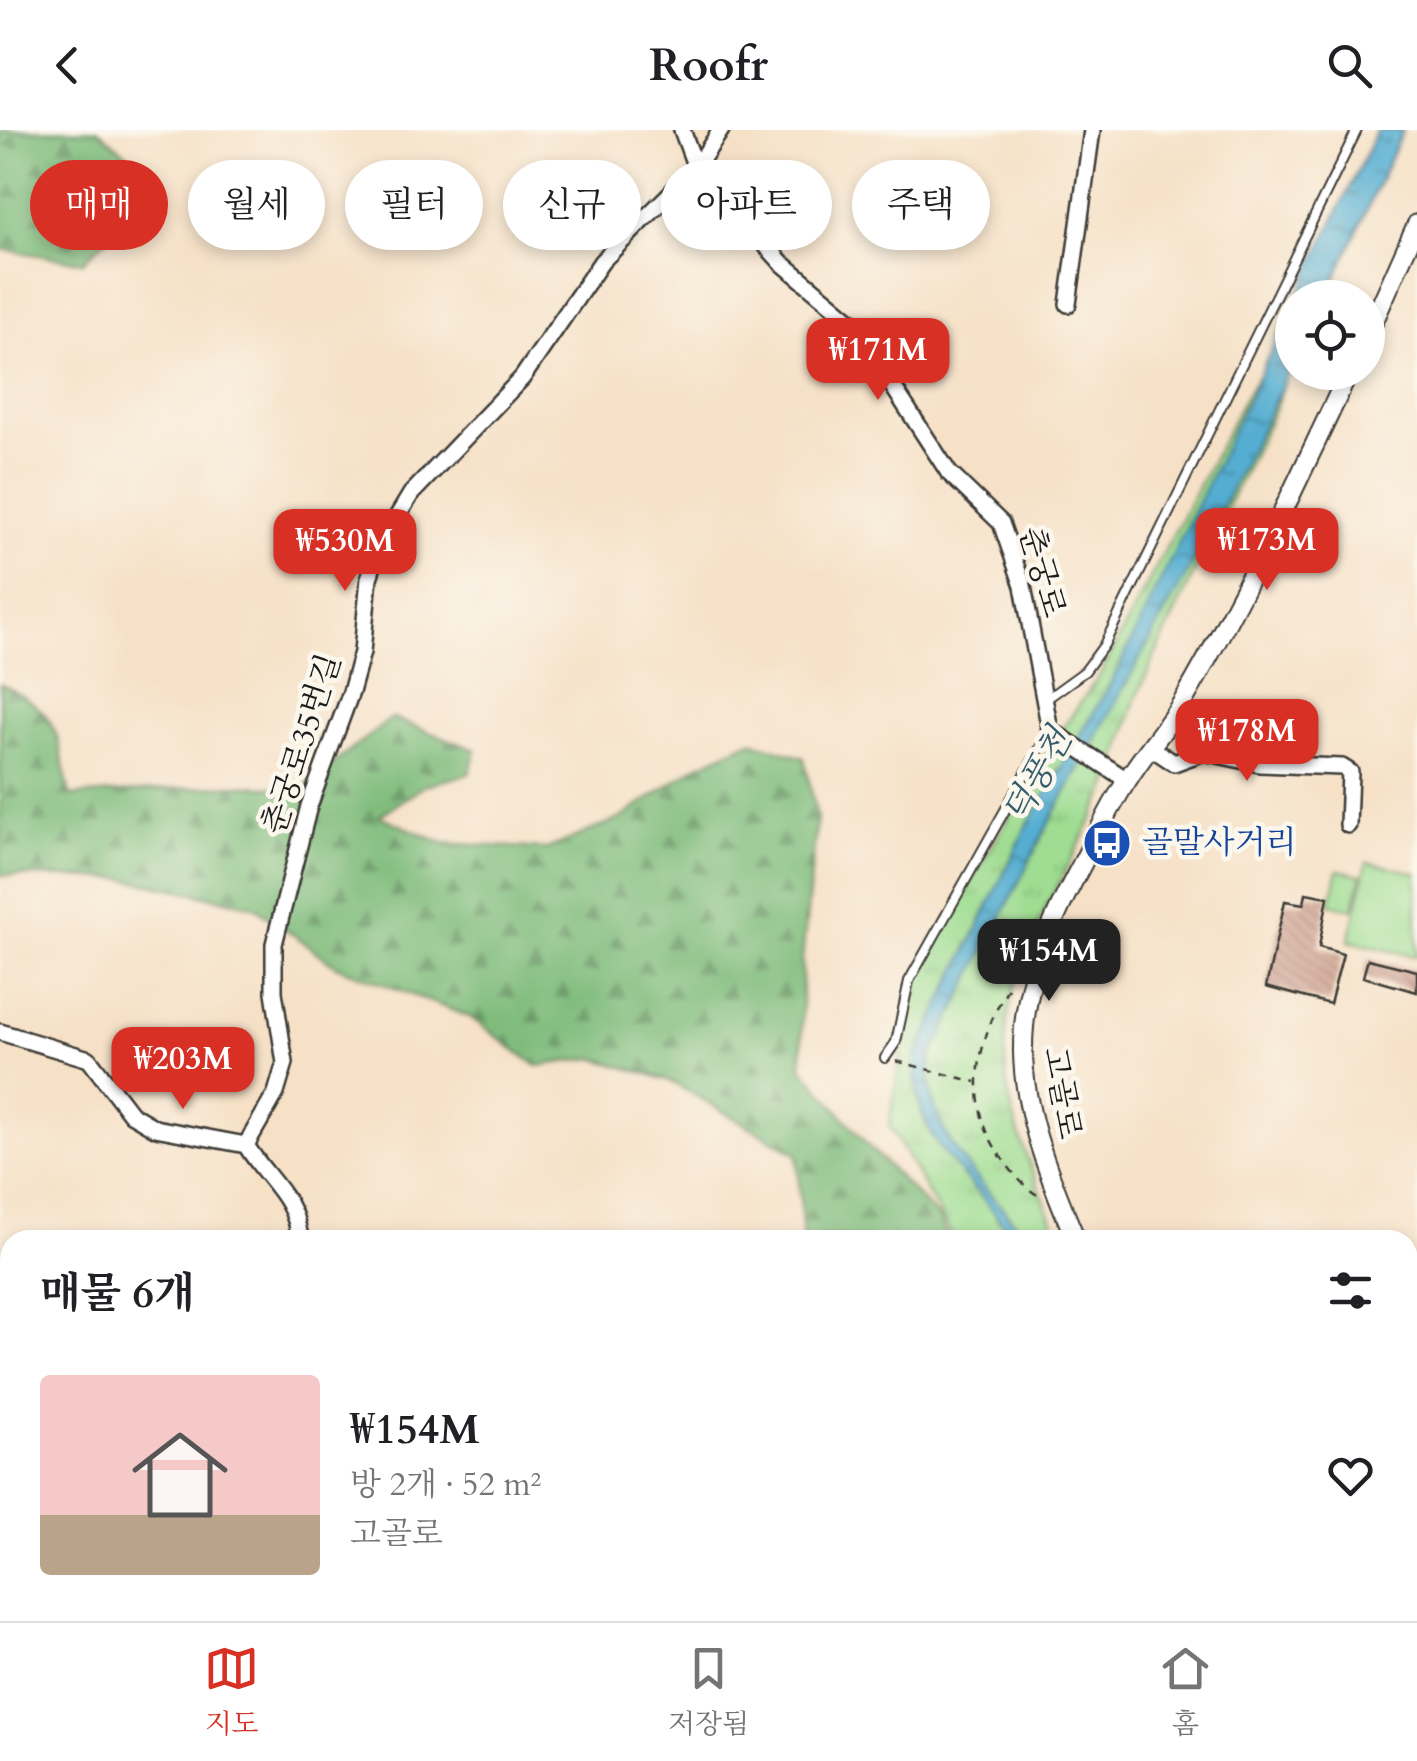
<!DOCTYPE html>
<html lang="ko">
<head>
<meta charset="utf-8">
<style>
	:root { --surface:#fff; --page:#f2f2f2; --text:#202124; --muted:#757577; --line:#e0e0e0; --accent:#d93025 }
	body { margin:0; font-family:Cardo,"Noto Serif KR",serif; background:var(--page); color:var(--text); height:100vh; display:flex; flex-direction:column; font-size:38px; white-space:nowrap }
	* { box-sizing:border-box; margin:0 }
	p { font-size:32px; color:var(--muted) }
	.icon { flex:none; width:55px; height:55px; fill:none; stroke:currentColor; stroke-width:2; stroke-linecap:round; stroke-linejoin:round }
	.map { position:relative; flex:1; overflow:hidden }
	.drawer { position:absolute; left:0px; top:1100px; width:1418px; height:392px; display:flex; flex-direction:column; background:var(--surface); border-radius:30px 30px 0 0; box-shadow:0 5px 15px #0003 }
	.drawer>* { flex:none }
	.banner { position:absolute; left:30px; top:30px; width:1358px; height:90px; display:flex; gap:20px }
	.buttons { position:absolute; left:1275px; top:150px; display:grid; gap:20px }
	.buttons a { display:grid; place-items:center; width:110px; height:110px; border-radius:50%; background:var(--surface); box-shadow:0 5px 15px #0003; font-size:50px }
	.price { position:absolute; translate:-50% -85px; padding:0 22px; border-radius:20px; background:var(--accent); color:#fff; font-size:32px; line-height:65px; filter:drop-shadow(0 2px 5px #0008) }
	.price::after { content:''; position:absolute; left:50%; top:60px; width:30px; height:22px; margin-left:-15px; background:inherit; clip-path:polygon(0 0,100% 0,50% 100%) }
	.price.selected { background:#222; color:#fff }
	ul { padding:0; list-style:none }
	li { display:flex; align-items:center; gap:30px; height:250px; padding:0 40px }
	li+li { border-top:2px solid var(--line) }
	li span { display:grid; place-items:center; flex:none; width:280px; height:200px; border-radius:10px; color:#555 }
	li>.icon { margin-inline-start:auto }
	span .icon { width:120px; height:120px; fill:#fffc; stroke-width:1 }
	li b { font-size:42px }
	h2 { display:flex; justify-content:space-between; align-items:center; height:120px; padding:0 40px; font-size:42px }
	.chip { padding:0 35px; border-radius:45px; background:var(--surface); box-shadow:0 5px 15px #0003; font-size:35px; line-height:90px }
	.chip.selected { background:var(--accent); color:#fff }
	header { display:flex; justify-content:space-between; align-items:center; height:130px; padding:0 40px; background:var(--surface); font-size:45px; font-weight:700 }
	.tabs { display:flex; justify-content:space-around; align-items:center; height:140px; border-top:2px solid var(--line); background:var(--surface); font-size:28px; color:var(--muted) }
	.tabs a { display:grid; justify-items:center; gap:5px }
	.tabs .selected { color:var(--accent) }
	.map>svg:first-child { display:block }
</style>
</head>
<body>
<header><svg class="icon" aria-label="back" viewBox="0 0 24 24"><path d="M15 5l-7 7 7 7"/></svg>Roofr<svg class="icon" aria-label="search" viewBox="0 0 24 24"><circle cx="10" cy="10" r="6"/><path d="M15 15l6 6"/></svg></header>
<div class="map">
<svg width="1417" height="1491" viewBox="0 0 1417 1491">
	<defs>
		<pattern id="grass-tufts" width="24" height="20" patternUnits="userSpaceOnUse" patternTransform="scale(2.5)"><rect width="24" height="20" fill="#9fdd92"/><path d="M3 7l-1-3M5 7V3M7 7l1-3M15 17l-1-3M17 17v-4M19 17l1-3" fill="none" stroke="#88bd7d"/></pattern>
		<pattern id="forest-firs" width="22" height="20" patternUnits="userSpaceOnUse" patternTransform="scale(2.5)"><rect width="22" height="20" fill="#7fbc7c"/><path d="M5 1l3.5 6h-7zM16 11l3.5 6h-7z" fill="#679865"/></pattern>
		<pattern id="water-ripples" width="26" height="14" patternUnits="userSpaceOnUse" patternTransform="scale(2.5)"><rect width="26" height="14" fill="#55aed2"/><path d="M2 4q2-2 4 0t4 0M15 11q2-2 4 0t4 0" fill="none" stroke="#468daa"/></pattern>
		<pattern id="building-back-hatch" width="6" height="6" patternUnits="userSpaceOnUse" patternTransform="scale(2.5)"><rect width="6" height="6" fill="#cfa090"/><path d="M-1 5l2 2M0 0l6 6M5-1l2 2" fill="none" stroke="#a78275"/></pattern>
	</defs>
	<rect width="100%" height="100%" fill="#fbf7ec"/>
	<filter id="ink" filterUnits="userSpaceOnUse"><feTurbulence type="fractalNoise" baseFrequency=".01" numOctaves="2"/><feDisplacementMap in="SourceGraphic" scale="20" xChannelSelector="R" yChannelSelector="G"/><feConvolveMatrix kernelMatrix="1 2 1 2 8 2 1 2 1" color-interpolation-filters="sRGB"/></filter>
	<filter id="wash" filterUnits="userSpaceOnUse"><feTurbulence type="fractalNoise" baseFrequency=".0048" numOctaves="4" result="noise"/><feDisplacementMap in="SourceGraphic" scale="40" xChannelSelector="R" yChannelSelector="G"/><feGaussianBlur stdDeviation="2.25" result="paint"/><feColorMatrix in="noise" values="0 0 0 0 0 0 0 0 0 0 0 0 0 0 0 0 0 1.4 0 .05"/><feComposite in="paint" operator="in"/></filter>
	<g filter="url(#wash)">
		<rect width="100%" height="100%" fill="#f6e1c7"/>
		<!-- grass -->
		<path fill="url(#grass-tufts)" stroke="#5e7c57" stroke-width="2.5" d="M1292 195V233L1275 278C1231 371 1182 463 1141 557 1128 587 1122 620 1110 651 1071 746 1003 822 1005 930 1007 996 1038 1050 1060 1110H955L889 995 905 900 921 837 1052 614 1101 543 1246 265Z"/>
		<!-- forest -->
		<g fill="url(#forest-firs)" stroke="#4e6c4c" stroke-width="2.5">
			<path d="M0 0H98L169 60 113 102 83 132 0 119Z"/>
			<path d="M0 554C64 584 56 606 70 666L235 655 301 659 392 588 476 620 469 644 426 655 379 686 443 713 547 719 621 688 697 636 751 611 804 628 817 688 802 830V937L869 1017 940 1089 949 1110H803L797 1024 668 950 593 928 537 936 470 887 336 836 254 776 126 749 0 745Z"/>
		</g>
		<!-- park -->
		<g fill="#9fdd92" stroke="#5e7c57" stroke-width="2.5">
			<path d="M1367 732 1417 743V827L1349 811Z"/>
			<path d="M1338 740 1362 745 1353 779 1330 774Z"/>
		</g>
		<!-- water -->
		<g fill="url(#water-ripples)" stroke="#386577" stroke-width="2.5">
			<path d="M1377 0H1403L1327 167H1297Z"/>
			<path d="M1292 177V236L1206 409 1043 704 931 928C920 998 980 1049 1020 1099L1025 1110H1013C973 1040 909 1020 916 925L1028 694 1112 551Z"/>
		</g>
		<g id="blocks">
			<!-- building -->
			<g fill="url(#building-back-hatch)">
				<path d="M1306 763 1328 767 1319 817 1343 824 1330 874 1266 857 1285 771 1304 774Z"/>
				<path d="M1368 829 1417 841V862L1363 847Z"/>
			</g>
		</g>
	</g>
	<g filter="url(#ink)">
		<use href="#blocks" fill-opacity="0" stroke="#3d3a36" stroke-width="2.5"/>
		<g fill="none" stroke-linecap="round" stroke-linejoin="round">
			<!-- service casing -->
			<g stroke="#3d3a36" stroke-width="12">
				<g id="service">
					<path d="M1045 570 1085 541 1104 515 1357 0"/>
					<path d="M885 928 896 912 909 851 1050 600"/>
				</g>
			</g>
			<!-- minor casing -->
			<g stroke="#3d3a36" stroke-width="20">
				<g id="minor">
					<path d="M721 0 696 38 781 132 850 190 949 343 1001 393 1023 456 1050 600 1127 650"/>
					<path d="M1068 174 1092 0"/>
					<path d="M1150 617 1174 633 1204 622 1259 634 1342 637 1350 642 1348 695"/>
					<path d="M0 902 89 929 131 984 155 998 246 1015C267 1050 296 1067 300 1110"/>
					<path d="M246 1015 276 963 285 933 274 862V814L309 676 351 562 362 522 369 448 380 415 411 364 522 248 602 131 696 38 682 0"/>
					<path d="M803 1482 808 1491"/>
					<path d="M173 1491 175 1482"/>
					<path d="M515 1491 522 1482"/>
					<path d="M1039 1491 1040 1482"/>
				</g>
			</g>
			<!-- tertiary casing -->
			<g stroke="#3d3a36" stroke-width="22">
				<g id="tertiary">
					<path d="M1368 204 1417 94"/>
					<path d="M1076 1110C1010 955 999 888 1081 736 1096 707 1110 676 1128 649 1145 621 1168 597 1185 568 1246 463 1297 352 1349 242"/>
					<path d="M1139 1491V1482"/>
				</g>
			</g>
			<!-- path -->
			<g stroke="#3d3a36" stroke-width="2.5" stroke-dasharray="8 8" stroke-linecap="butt">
				<path d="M1008 858C976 912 963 975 1002 1028 1013 1043 1024 1058 1041 1067"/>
				<path d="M896 931 976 952"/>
			</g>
			<!-- service -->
			<use href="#service" stroke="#fff" stroke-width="8"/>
			<!-- minor -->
			<use href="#minor" stroke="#fff" stroke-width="15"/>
			<!-- tertiary -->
			<use href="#tertiary" stroke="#fff" stroke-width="18"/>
		</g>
	</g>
	<!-- icons -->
	<defs>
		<g id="bus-disc" transform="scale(2.5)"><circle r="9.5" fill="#1a4fb4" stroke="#fbf7ec"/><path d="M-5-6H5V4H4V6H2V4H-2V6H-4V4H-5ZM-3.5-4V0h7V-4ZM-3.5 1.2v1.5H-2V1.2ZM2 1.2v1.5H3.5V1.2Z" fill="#fff"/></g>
	</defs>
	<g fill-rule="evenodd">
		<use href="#bus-disc" x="1107" y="713"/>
	</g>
	<g text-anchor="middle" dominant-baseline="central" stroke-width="9" stroke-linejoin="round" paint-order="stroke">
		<!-- street labels -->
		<g font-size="32" fill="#1c1c1c" stroke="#fbf7ec">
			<text transform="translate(1042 442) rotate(74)">춘궁로</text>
			<text transform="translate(302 614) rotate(-72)">춘궁로35번길</text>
			<text transform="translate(1062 963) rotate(80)">고골로</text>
		</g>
		<!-- transit labels -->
		<g font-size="32" fill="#164399" stroke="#fbf7ec" text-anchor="start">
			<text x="1142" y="713">골말사거리</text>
		</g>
		<!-- water labels -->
		<g font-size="35" font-style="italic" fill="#365e6e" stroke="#fbf7ec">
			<text transform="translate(1038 646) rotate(-61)">덕풍천</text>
		</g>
	</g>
</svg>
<div class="buttons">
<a><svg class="icon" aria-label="locate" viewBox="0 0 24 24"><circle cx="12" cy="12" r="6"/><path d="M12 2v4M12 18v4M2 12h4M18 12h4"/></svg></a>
</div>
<b class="price" style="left:878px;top:273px">₩171M</b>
<b class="price" style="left:1267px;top:463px">₩173M</b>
<b class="price" style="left:345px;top:464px">₩530M</b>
<b class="price" style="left:1247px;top:654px">₩178M</b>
<b class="price selected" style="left:1049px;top:874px">₩154M</b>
<b class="price" style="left:183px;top:982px">₩203M</b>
<div class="banner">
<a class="chip selected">매매</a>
<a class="chip">월세</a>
<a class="chip">필터</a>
<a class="chip">신규</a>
<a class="chip">아파트</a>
<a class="chip">주택</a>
</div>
<section class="drawer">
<h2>매물 6개<svg class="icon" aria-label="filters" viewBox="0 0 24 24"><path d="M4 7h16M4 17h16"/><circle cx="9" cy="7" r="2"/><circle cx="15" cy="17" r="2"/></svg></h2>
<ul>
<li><span style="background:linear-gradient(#f6c9c9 70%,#b9a48a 0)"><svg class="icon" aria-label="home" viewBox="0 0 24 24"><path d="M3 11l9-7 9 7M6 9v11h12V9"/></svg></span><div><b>₩154M</b><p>방 2개 · 52 m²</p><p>고골로</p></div><svg class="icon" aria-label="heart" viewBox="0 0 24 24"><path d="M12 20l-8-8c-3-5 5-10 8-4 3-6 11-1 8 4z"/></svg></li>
</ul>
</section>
</div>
<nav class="tabs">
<a class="selected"><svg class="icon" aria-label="map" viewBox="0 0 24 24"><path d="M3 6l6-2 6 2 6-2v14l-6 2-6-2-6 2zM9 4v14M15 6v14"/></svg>지도</a>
<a><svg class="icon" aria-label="saved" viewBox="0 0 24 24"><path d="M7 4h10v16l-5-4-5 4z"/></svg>저장됨</a>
<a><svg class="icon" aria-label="home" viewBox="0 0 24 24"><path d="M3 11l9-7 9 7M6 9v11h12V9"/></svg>홈</a>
</nav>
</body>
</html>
